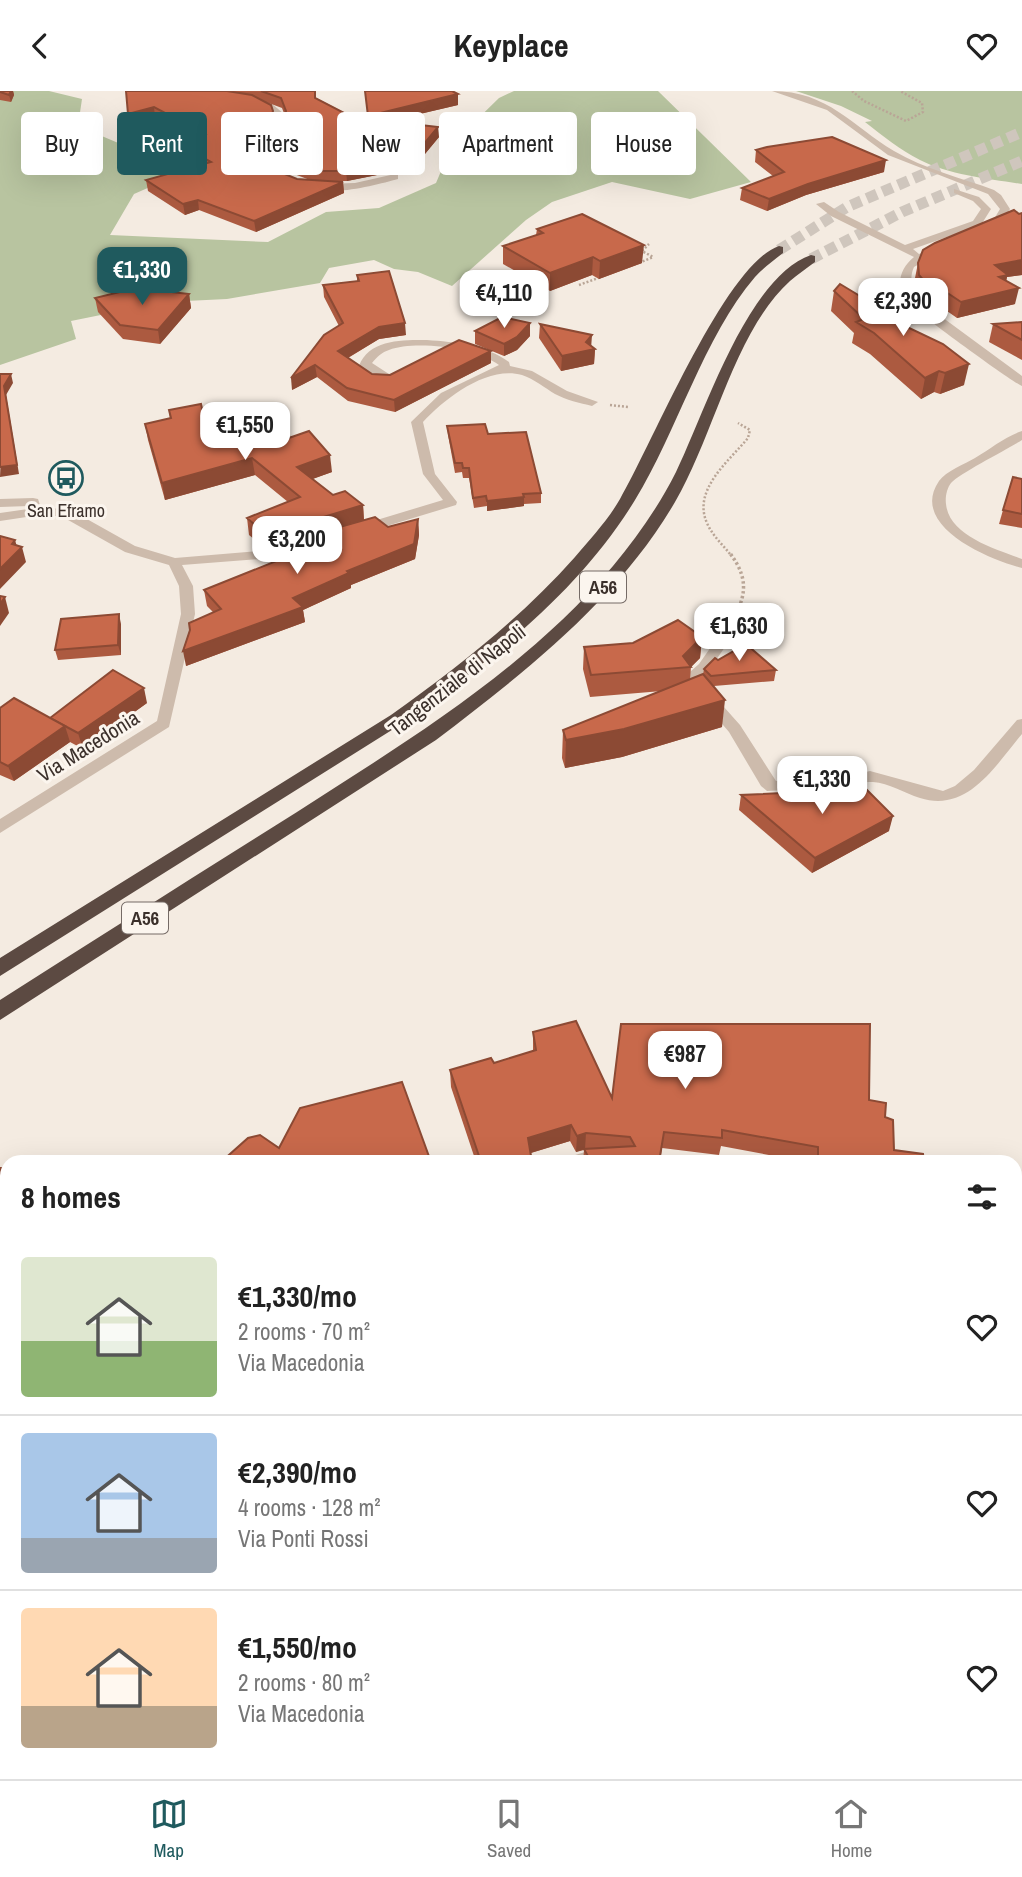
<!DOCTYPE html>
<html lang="en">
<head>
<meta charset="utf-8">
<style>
	:root { --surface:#fff; --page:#f2f2f2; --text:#222; --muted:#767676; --line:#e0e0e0; --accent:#1f5a5e }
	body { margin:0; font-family:"Archivo Narrow",sans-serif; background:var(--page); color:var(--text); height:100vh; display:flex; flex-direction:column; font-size:26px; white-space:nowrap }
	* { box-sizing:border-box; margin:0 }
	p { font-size:23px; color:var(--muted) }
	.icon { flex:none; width:38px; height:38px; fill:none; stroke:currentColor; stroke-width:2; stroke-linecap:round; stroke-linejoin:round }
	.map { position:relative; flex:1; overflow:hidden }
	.sheet { position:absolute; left:0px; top:1064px; width:1022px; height:625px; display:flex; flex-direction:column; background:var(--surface); border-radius:21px 21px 0 0; box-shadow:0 7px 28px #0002 }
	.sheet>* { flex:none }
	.top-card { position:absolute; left:21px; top:21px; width:980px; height:63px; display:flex; gap:14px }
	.price { position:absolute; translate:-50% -60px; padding:0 16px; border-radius:14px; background:#fff; color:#222; font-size:23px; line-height:46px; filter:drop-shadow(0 2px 4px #0008) }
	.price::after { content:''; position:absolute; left:50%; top:42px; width:21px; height:16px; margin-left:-10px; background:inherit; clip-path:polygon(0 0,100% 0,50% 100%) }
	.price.current { background:var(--accent); color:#fff }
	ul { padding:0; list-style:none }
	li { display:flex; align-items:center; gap:21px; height:175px; padding:0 21px }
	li+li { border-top:2px solid var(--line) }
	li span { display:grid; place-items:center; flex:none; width:196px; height:140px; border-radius:7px; color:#555 }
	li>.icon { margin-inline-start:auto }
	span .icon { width:84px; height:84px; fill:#fffc; stroke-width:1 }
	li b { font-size:30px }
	h2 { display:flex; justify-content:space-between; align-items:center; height:84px; padding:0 21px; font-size:30px }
	.chip { padding:0 24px; border-radius:7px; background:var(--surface); box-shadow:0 7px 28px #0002; font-size:24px; line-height:63px }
	.chip.current { background:var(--accent); color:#fff }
	header { display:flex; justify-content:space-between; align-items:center; height:91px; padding:0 21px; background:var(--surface); font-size:32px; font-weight:700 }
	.menu { display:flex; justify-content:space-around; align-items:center; height:98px; border-top:2px solid var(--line); background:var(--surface); font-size:19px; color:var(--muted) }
	.menu a { display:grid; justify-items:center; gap:4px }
	.menu .current { color:var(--accent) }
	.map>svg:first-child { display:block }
</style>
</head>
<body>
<header><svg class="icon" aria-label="back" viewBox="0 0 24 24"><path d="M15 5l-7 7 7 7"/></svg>Keyplace<svg class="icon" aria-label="heart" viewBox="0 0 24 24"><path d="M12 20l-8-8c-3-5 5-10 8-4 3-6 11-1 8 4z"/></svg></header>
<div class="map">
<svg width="1022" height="1688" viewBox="0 0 1022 1688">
	<rect width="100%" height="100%" fill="#f4ebe1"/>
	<!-- green -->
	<g fill="#b8c4a0">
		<path d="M13 0H49L82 8 78 35 161 70 175 85 134 103 110 144 268 151 326 121 379 117 436 92 453 52 499 7 514 0H658L751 91 690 108 612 91 552 111 526 129 452 195 418 181 394 178 374 169 329 177 320 192 227 208 165 211 71 230 76 248 0 274V6Z"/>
		<path d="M796 0H1022V93C990 88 949 84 920 69 900 59 883 45 865 31L872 30 841 15Z"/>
	</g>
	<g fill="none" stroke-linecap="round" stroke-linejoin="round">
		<!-- highway-tunnel -->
		<g stroke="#cfc6bd" stroke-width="11" stroke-dasharray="11 6" stroke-linecap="butt">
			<path d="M779 159 847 116 1022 41"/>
			<path d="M811 168 902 121 1022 70"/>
		</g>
		<!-- path-far1 -->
		<g stroke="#b9a596" stroke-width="2.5" stroke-dasharray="2 2" stroke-linecap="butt">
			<path d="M852 0 864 10 906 30 923 21 922 12 900 0"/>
			<path d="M639 172 653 166 642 160 649 153"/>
			<path d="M579 194 601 186"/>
			<path d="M610 314 628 316"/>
			<path d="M730 463C722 453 712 444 707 432 692 399 729 370 748 347L750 339 738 332"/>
		</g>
		<!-- path -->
		<path stroke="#b9a596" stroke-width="3.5" stroke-dasharray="2.5 2.5" stroke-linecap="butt" d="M724 543C743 513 754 493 729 461"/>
		<!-- minor -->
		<g fill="#cdbbac" fill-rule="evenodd">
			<path d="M772 0C828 0 852 35 894 60 924 78 962 87 994 99L1001 104 1010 118C1004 128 997 141 983 140V136L994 128 1000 118 988 103 888 64 827 19Z"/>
			<path d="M249 6 271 12 284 23 285 30 274 70 287 85 285 87C274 89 269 78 264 70L277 30 276 24 265 16 246 11Z"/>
			<path d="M395 83 398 84V88C379 93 334 106 317 96L322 93 355 92Z"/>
			<path d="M954 98 979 106 991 118 981 134 913 158 919 163 942 154 947 157 914 176C909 187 912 197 916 207L1022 285V295C1012 291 912 218 906 210 895 195 900 177 914 166L831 125 816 113 824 111 839 121 905 154 973 130 981 118 973 110 954 102Z"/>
			<path d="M427 249C455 251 486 254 509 271L510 275 532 280 567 300 598 311 592 315C580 312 566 309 555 303 545 297 534 288 522 284 488 274 445 307 423 331L435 383 457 411 456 414 367 441H357V435L443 409 423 383 411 331 441 302 499 274C476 257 416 249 389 259 382 261 377 266 372 272L392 285V289H384L359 275C369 248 403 249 427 249Z"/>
			<path d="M1022 340V349C1008 358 960 382 951 392 947 397 945 406 946 413 949 445 996 458 1022 468V477C990 469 908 435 939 390 946 380 965 373 975 367 990 358 1006 345 1022 340Z"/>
			<path d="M33 407 38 408 41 417 69 418 135 455 175 467 284 458 299 454 306 458 285 466 182 474 193 495 195 523 169 636 0 742V728L157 630 181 523 179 495 169 474 125 461 61 425H33L0 430V422L28 418 29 415 0 416V408Z"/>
			<path d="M718 552 725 556 709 579 699 588 740 634 776 690 808 687 818 692 870 680 943 700 955 695 974 679 1017 629 1022 628V643C995 675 968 722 920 707 904 702 889 692 873 691 853 690 834 698 815 703L805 698 767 700 761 695 729 641 683 587 699 573 713 553Z"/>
			<path d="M585 1061 628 1065 631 1071H569L572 1065Z"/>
			<path d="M101 1682H132L130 1688H99Z"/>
			<path d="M834 1682H860L859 1688H833Z"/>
		</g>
		<!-- highway -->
		<g fill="#5c4a42" fill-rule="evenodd">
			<path d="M779 155 783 156V162C774 169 763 177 755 186 704 245 677 341 635 409 579 501 490 570 403 632L0 885V867L391 624C457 577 521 527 575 466 591 447 608 429 620 408 652 354 725 173 779 155Z"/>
			<path d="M811 164 815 165V171C807 177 798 183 790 190 734 241 714 345 675 411 618 509 525 581 436 649L0 929V909C99 846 198 783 297 721 409 649 526 578 613 475 637 446 659 415 676 381 704 324 747 186 811 164Z"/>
		</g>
	</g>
	<!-- wall -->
	<g fill="#ac5a40" fill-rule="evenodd">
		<path d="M0 0H13L14 4 11 11 0 9Z"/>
		<path d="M126 0H316V7L369 34 365 0 458 3V14L389 30 439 46 410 81 397 80 347 90H330L343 91 344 102 256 141 199 119 185 124 148 100 146 89 199 74 176 61 175 51 193 46 155 26 130 33ZM266 11 282 17 285 25 276 59 277 69 286 80 310 89 297 88 277 80 264 63 274 30 273 20Z"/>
		<path d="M756 59 884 81 806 104 767 120 740 109 742 97 773 85 755 71Z"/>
		<path d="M1022 122V184L1007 186 1006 190 1015 213 957 227 937 213H928L916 200 915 187 918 172Z"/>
		<path d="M537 138 642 172 599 188 592 184 550 200 503 173V155L536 144Z"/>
		<path d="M357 184 406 244 379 248 348 267 372 283 390 284 491 260V272L395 321 348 310 317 286 292 299 339 235 324 206 323 194 357 190Z"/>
		<path d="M834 200 907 236 964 294 940 303 934 301 921 308 870 263 852 252 854 242 831 220Z"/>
		<path d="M189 203 191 217 160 253 123 248 98 221 95 207Z"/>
		<path d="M1022 231V269L989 251 993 233Z"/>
		<path d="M530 232V245L517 259 504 265 475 253V240Z"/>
		<path d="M540 233 591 255 595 258 594 273 561 280 539 247Z"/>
		<path d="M169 319 203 322 244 346 332 381 312 388 333 404 363 414 364 429 388 436 418 428 419 444 415 468 351 494V497L303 519 305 531 186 575 213 521 207 515 204 499 278 469 277 456 265 457 249 444 247 427 288 411 255 384 165 409 148 349 145 333 170 328Z"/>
		<path d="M447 335 488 343 541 402V412L524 413V415L487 420V415L474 417 469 387H463L462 381 455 382 448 344Z"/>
		<path d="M1022 388V437L999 433 1003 419Z"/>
		<path d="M121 533V564L58 569 55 559Z"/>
		<path d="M702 546 700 567 691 576 690 589 703 584 704 578 718 569 776 579 774 590 714 595 722 636 622 666 565 677 562 667 563 639 662 600 590 606 583 578 584 556Z"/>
		<path d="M147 612 83 658 70 651 14 690 0 684V617L50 627Z"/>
		<path d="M741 704 889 740 812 782 739 719Z"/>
		<path d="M533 941 612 1007 869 1009 885 1026 894 1059 924 1071H807L721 1055 719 1064 662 1057 660 1071H583L584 1059 576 1061 570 1050 531 1062 532 1071H476L451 996 450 979 494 972 533 960Z"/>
		<path d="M7 1251V1371L0 1368V1264Z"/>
		<path d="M1022 1302V1430L1015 1432V1304Z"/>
		<path d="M604 1682H707L703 1686 702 1688H603Z"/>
		<path d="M862 1682H1010L1009 1688H860Z"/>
	</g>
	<!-- shaded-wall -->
	<g fill="#8c4a34">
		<path d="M11 0H13L14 4 11 11 9 4Z"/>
		<path d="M458 3V14L369 35 368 25Z"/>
		<path d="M154 16 155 26 130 33 128 23Z"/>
		<path d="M273 20 274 30 262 69 260 59Z"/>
		<path d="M438 36 439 46 410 81V70Z"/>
		<path d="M397 69V80L347 90 346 80Z"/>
		<path d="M886 69 884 81 806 104 767 120 769 108 808 93Z"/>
		<path d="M343 91 344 102 256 141 254 130Z"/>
		<path d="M198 109 199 119 185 124 183 113Z"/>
		<path d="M644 154 642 172 599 188 600 170Z"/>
		<path d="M593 166 592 184 550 200V182Z"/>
		<path d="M1022 169V184L1007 186 1004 199 995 174Z"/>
		<path d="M940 197 937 213H928L931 198Z"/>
		<path d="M1019 197 1015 213 957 227 961 211Z"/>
		<path d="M189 203 191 217 160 253 158 239Z"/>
		<path d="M405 232 406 244 379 248 339 272 338 260 379 236Z"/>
		<path d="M530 232V245L517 259 504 265V253Z"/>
		<path d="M592 244 591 258H595L594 273 561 280 562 265 586 251Z"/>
		<path d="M491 260V272L395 321 394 309Z"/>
		<path d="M969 273 964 294 940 303 945 282Z"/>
		<path d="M315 274 317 286 292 299 291 287Z"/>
		<path d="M939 280 934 301 921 308 925 287Z"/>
		<path d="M11 283 13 292 6 304 19 383 0 386 4 295Z"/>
		<path d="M330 364 332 381 299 393 297 376Z"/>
		<path d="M252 367 255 384 165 409 162 392Z"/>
		<path d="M524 406V415L487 420V410Z"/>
		<path d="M363 414 364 431 284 455 281 439Z"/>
		<path d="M418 428 419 444 415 468 351 494V497L303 519 305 531 186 575 183 560 347 480Z"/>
		<path d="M15 449 18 459 22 456 26 471 0 498V478L12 453Z"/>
		<path d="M5 506 9 522 0 535V513Z"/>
		<path d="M119 523 121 533V564L118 554Z"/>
		<path d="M702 546 700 567 691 576 683 565Z"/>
		<path d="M144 597 147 612 83 658 78 642Z"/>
		<path d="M725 609 722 636 622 666 565 677 566 649Z"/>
		<path d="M65 635 70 651 14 690 8 675Z"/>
		<path d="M893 725 889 740 812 782 815 767Z"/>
		<path d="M571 1034 570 1050 527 1063 528 1047Z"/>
		<path d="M586 1042 585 1058 576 1061 577 1045Z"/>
		<path d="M5 1164 7 1168V1187L0 1200V1173Z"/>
		<path d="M7 1571V1587L0 1591V1576Z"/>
		<path d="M26 1682H44L37 1688H19Z"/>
		<path d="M264 1682H279L272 1688H257Z"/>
	</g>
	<!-- building -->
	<g fill="#c8694b" stroke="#8c4a34" stroke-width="2">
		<path d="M0 0H11L9 4 0 1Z"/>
		<path d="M126 0H227L252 4 271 14 273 20 260 59 277 80 297 88 343 91 254 130 198 109 183 113 146 89 211 71 175 51 205 43 154 16 128 23Z"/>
		<path d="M261 0H315V7L369 35 368 28 438 36 410 70 397 69 346 80H312L285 69 276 59 286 20 281 7Z"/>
		<path d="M365 0H452L458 3 368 25Z"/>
		<path d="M832 46 886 69 808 93 769 108 742 97 784 81 756 59 767 56Z"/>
		<path d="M1014 119 1019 123 1022 122V169L995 174 1008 184 999 186 1019 197 961 211 940 197 931 198 919 184 918 172 923 159 935 152Z"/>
		<path d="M582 123 644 154 600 170 593 166 550 182 503 155 543 142 537 138Z"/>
		<path d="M389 180 405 232 379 236 338 260 372 283 390 284 459 249 491 260 394 309 347 297 315 274 291 287 324 244 343 232 323 194 359 190 357 184Z"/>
		<path d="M840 193 906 233 907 236 943 253 969 273 945 282 939 280 925 287 874 242 856 231 864 228 834 200Z"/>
		<path d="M136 197 189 203 158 239 120 234 95 207Z"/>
		<path d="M502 226 530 232 517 246 504 253 475 240Z"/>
		<path d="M1022 231V249L993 233Z"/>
		<path d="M540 233 592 244 586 251 595 258 562 265Z"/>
		<path d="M0 283H11L4 295 17 374 0 376Z"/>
		<path d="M201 313 203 322 234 318 244 346 261 344 266 355 309 340 330 364 297 376 333 404 345 400 363 414 281 439 262 440 247 427 300 406 252 367 162 392 145 333 171 327 169 319Z"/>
		<path d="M485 333 488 343 526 341 541 402 523 403 524 406 487 410 486 405 473 407 469 377H463L462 372H455L447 335Z"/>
		<path d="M1013 386 1022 388V423L1003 419Z"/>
		<path d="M375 426 388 436 418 428 414 453 347 480 349 482 293 507 303 516 183 560 190 539 189 532 221 518 204 499 289 465 276 454Z"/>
		<path d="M0 445 15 449 12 453 22 456 0 478Z"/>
		<path d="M0 505 5 506 0 513Z"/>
		<path d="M119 523 118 554 55 559 61 528Z"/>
		<path d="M678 529 702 546 683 565 691 576 591 584 584 556 633 552Z"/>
		<path d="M746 553 776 579 711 585 704 578 715 567 718 569Z"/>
		<path d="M113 579 144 597 78 642 50 627Z"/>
		<path d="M703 583 725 609 624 638 566 649 563 639Z"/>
		<path d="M14 607 65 635 8 675 0 671V617Z"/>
		<path d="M866 698 893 725 815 767 741 704Z"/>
		<path d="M576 930 612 1007 621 933H870L869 1009 886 1012 885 1026 893 1029 894 1059 923 1063 924 1071H818V1056L722 1039V1047L664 1041 659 1071H591L584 1058 635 1055 630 1046 586 1042 577 1045 571 1034 528 1047 532 1071H481L450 979 491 967 494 972 536 959 533 941Z"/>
		<path d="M402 991 431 1071H221L248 1047 260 1044 279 1057 300 1017Z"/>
		<path d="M0 1077H7V1159L5 1162 0 1158Z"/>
		<path d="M0 1163 5 1164 0 1173Z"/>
		<path d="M7 1251V1354L5 1359 0 1358V1264Z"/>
		<path d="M1022 1302V1324L1015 1310V1304Z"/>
		<path d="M1022 1336V1417L1015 1418V1338Z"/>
		<path d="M7 1495V1571L0 1576V1499Z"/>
		<path d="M1022 1526V1646L1018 1651 1015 1663V1535Z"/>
		<path d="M7 1623V1682H26L19 1688H0V1629Z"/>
		<path d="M184 1682H264L257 1688H186L182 1684Z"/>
		<path d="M478 1682H519L524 1688H473Z"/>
		<path d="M612 1682H704L702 1688H625Z"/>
		<path d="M866 1682H1010L1009 1688H865Z"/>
	</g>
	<!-- icons -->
	<defs>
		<g id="bus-ring" transform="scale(1.75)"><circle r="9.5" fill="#fbf5ee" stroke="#1f5a5e" stroke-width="1.5"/><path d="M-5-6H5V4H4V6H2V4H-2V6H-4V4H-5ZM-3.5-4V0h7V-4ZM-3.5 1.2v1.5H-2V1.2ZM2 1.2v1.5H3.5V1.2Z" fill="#1f5a5e"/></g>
	</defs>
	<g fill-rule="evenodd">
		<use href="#bus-ring" x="66" y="387"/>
	</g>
	<g text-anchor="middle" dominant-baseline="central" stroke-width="6" stroke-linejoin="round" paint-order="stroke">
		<!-- far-poi labels -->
		<g font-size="18" fill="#3b302b" stroke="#fbf5ee">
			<text x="66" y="419">San Eframo</text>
		</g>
		<!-- shield labels -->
		<g fill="#fbf5ee" stroke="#756b66" stroke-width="2">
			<rect x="580" y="480.5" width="46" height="31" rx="5"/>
			<rect x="122" y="811.5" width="46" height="31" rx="5"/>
		</g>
		<g font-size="19" font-weight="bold" fill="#3b302b">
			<text x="603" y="496">A56</text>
			<text x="145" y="827">A56</text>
		</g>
		<!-- street labels -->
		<g font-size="21" fill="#3b302b" stroke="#fbf5ee">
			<text transform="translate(457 589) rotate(-38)">Tangenziale di Napoli</text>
			<text transform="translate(88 655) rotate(-32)">Via Macedonia</text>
		</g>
	</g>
</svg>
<b class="price current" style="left:142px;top:216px">€1,330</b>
<b class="price" style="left:504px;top:239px">€4,110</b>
<b class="price" style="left:903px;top:247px">€2,390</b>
<b class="price" style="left:245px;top:371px">€1,550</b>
<b class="price" style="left:297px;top:485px">€3,200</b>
<b class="price" style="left:739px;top:572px">€1,630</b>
<b class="price" style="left:822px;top:725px">€1,330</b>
<b class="price" style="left:685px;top:1000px">€987</b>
<div class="top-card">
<a class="chip">Buy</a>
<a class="chip current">Rent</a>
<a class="chip">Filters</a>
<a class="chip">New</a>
<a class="chip">Apartment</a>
<a class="chip">House</a>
</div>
<section class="sheet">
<h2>8 homes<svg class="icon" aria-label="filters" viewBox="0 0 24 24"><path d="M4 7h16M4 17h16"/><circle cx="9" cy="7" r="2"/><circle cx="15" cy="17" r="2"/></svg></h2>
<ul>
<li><span style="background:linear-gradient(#dfe7d0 60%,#8fb573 0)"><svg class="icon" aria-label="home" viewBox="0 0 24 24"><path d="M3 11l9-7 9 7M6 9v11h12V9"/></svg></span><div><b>€1,330/mo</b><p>2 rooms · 70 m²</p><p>Via Macedonia</p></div><svg class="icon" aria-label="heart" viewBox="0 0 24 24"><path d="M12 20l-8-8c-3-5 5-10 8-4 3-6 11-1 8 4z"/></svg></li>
<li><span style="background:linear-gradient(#a9c7e8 75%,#9aa5b1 0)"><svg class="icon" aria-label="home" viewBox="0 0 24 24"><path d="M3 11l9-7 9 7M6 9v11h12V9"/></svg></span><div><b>€2,390/mo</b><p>4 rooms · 128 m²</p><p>Via Ponti Rossi</p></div><svg class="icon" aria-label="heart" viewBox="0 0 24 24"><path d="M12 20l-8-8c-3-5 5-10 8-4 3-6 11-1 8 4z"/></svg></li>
<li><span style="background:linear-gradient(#ffd9b3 70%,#b9a48a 0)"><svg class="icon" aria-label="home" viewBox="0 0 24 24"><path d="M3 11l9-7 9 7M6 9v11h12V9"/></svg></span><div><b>€1,550/mo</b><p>2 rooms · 80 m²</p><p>Via Macedonia</p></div><svg class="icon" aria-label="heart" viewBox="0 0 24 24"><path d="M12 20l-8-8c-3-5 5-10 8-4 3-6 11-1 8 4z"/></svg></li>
</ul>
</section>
</div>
<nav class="menu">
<a class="current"><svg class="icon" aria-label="map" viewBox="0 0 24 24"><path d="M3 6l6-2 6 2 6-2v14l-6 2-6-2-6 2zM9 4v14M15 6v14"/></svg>Map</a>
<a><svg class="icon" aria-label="saved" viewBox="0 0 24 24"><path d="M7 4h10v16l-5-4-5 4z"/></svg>Saved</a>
<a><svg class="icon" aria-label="home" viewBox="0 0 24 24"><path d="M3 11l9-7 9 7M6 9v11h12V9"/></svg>Home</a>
</nav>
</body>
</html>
